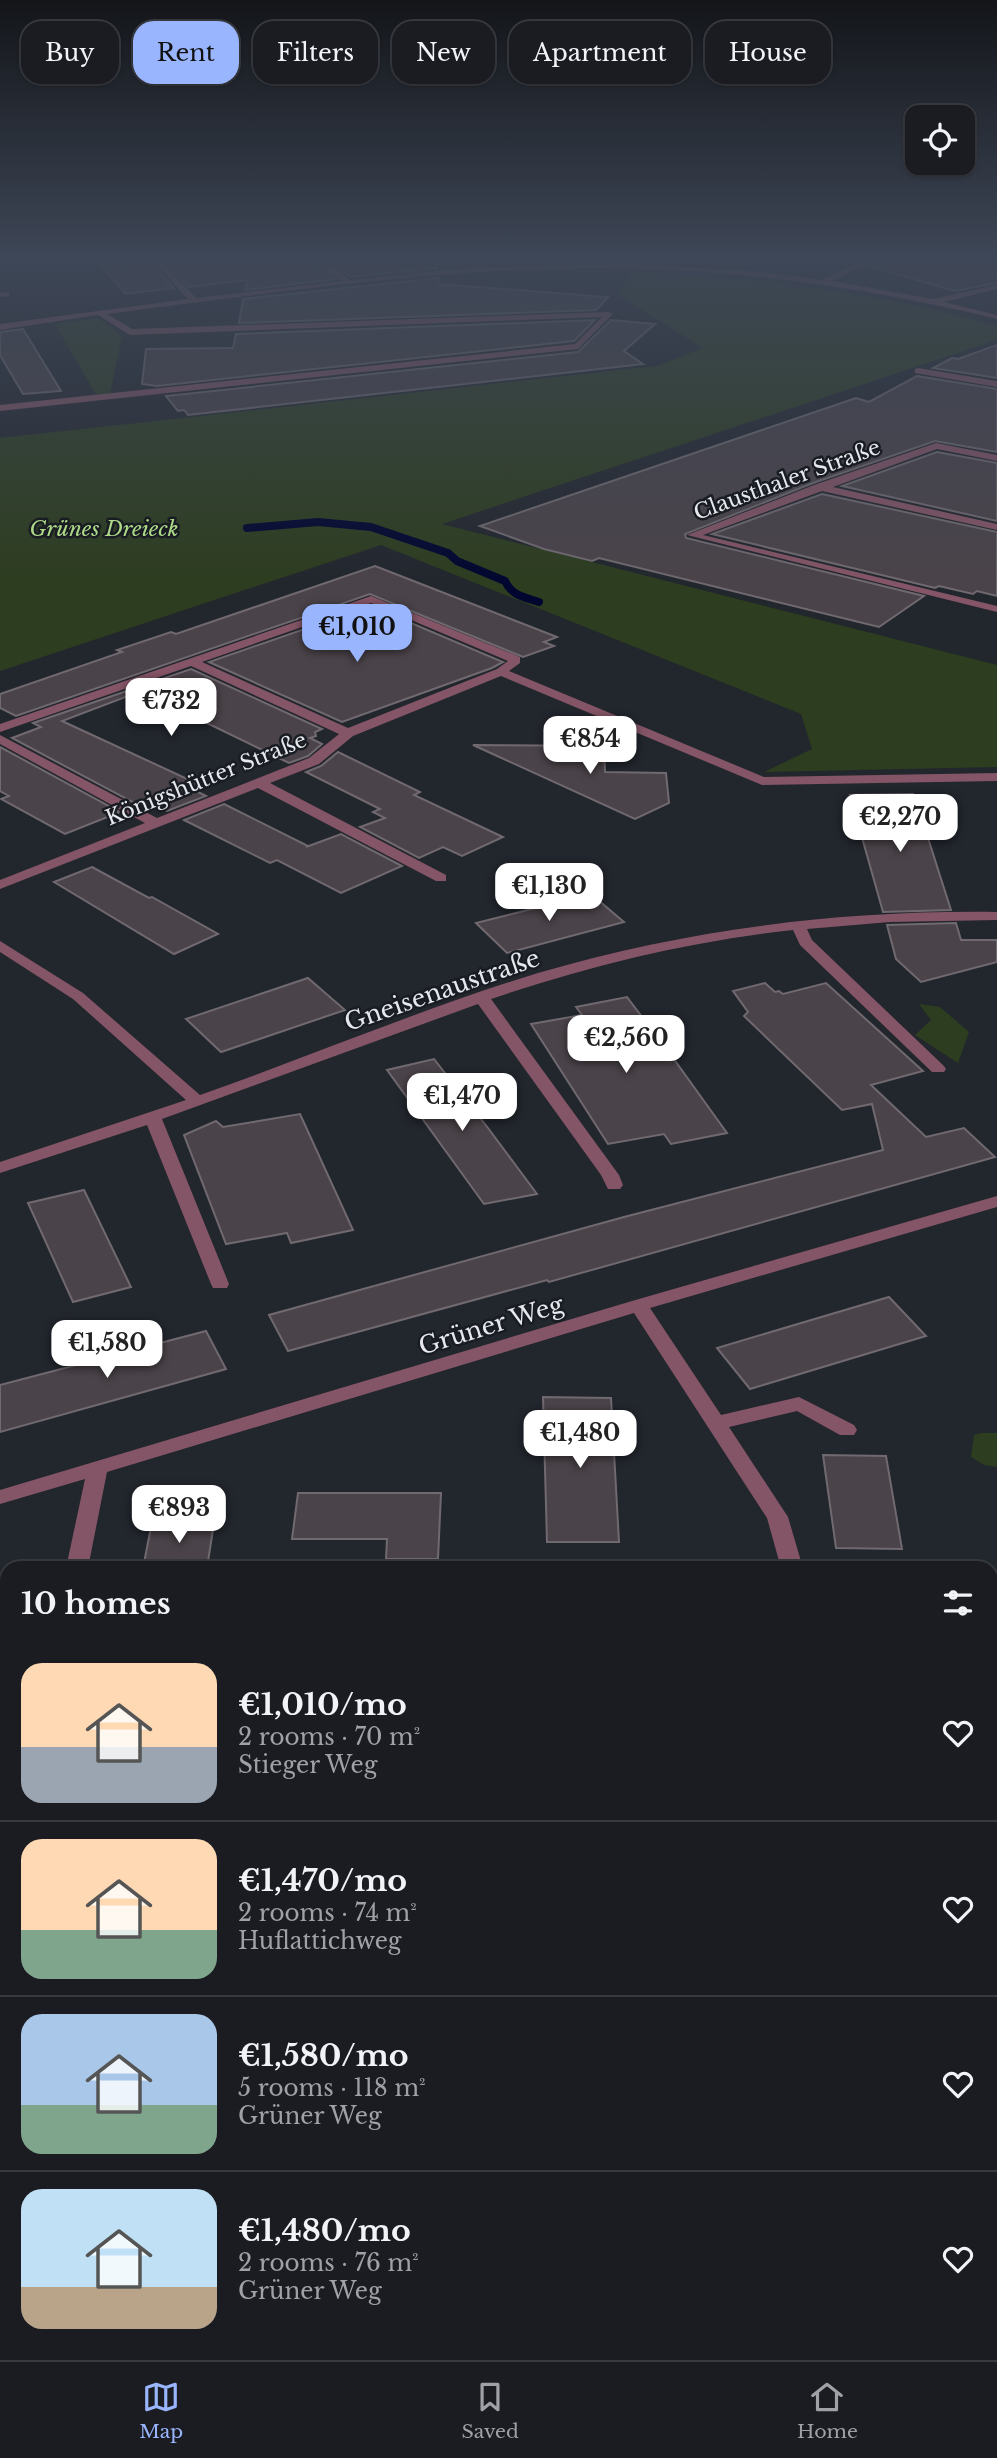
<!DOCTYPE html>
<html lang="en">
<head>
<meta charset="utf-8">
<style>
	:root { --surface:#1a1c22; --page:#27292f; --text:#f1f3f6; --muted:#9fa1a5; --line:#383a40; --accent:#99b5fd }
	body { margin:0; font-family:"Libre Baskerville",serif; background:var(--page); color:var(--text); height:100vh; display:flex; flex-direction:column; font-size:26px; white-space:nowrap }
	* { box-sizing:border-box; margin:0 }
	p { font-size:23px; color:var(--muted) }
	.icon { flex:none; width:38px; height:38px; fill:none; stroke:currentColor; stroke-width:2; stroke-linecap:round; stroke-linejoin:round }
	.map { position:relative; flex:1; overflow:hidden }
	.details { position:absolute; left:0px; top:1561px; width:998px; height:800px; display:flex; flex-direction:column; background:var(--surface); border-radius:21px 21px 0 0; box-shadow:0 2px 5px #0004,0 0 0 2px var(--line) }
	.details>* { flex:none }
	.top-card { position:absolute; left:21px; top:21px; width:956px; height:63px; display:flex; gap:14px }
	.controls { position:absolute; left:905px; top:105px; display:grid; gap:14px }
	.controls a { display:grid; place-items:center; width:70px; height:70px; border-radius:14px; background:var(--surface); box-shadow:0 2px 5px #0004,0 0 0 2px var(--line); font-size:35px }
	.price { position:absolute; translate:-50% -60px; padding:0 16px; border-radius:14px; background:#fff; color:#222; font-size:23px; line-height:46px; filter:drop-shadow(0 2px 4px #0008) }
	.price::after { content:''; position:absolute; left:50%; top:42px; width:21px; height:16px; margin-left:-10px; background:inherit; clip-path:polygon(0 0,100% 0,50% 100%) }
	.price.active { background:var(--accent); color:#111 }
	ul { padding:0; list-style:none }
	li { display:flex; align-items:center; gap:21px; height:175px; padding:0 21px }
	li+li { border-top:2px solid var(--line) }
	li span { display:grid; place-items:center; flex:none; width:196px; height:140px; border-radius:21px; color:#555 }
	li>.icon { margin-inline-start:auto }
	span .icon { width:84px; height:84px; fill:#fffc; stroke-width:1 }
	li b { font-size:30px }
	h2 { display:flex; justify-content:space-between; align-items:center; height:84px; padding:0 21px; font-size:30px }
	.pill { padding:0 24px; border-radius:21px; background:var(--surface); box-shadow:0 2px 5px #0004,0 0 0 2px var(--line); font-size:24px; line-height:63px }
	.pill.active { background:var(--accent); color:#111 }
	.menu { display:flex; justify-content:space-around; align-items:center; height:98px; border-top:2px solid var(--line); background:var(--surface); font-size:19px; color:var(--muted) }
	.menu a { display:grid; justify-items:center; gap:4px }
	.menu .active { color:var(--accent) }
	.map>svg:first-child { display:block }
</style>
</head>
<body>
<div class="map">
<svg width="997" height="2360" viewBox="0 0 997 2360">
	<rect width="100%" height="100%" fill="#22262d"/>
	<!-- green -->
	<g fill="#2d3d1f">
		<path d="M632 272C756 278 878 292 997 326V340L442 524 997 665V767L764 772 812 749 801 714 381 545 0 671V438L657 366 703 348 618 295Z"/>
		<path d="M98 318 122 336 110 394 97 396 55 324Z"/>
		<path d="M919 1004 940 1007 969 1032 958 1063 915 1035 931 1020Z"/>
		<path d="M981 1433H997V1467L984 1465 971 1457 974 1435Z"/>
	</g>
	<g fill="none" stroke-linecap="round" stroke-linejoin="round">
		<!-- stream -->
		<path stroke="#00062f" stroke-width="8" d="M247 528 318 522 371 527 448 553 457 561 505 581C512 596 524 597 539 602"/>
	</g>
	<!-- building -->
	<g fill="#4a4349" stroke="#70696f" stroke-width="2">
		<path d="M215 255H307L336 279 245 290 247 280 189 287 163 260Z"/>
		<path d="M323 255H437V268L351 277Z"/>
		<path d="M887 255H997V283L955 291 868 266Z"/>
		<path d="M149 261 174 288 126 294 101 266Z"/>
		<path d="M438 278V284L608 297 596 310 239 323 243 299Z"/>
		<path d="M595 320 574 341 157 386 142 384 146 349 233 348 236 334Z"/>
		<path d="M611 320 655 324 624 351 643 364 188 415 184 410 178 411 166 396 578 352Z"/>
		<path d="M23 329 61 391 23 394 0 355V332Z"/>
		<path d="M997 345V378L933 368 952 358 958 359Z"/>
		<path d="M917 376 997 389V452L935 441 813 483 685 534 686 538 924 596 879 627 599 558 592 561 544 549 480 526 856 398 869 402Z"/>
		<path d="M937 452 997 463V521L842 486Z"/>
		<path d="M822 494 997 532V596L977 591 973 594 939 586 935 588 712 534Z"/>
		<path d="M375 566 557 637 544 642 554 646 523 657 370 594 16 716 0 708V694L122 652 117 650 171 632 176 634Z"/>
		<path d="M371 606 503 662 492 668 342 722 209 662Z"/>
		<path d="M191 669 322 729 315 732 316 736 310 738 322 744 308 756 289 763 141 691 62 721 196 783 188 787 206 796 167 811 148 802 138 805 12 738 41 727 33 723Z"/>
		<path d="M473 745 604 746 605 772 666 773 669 803 635 819Z"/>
		<path d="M0 747 120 812 65 834 1 799 9 796 0 791Z"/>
		<path d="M338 752 420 792 414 795 503 837 462 856 443 847 419 858 360 827 385 818 373 812 380 809 306 772 321 766Z"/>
		<path d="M913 794 928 838 951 910 883 912 850 795Z"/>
		<path d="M224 804 308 846 306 847 341 834 402 866 341 893 277 860 270 863 184 820Z"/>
		<path d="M92 867 149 898 152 897 218 934 174 954 54 882Z"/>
		<path d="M591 894 624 922 507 953 476 923Z"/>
		<path d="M956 923 961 940H997V962L921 982 896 959 887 925Z"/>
		<path d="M308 978 345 1010 221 1052 186 1019Z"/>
		<path d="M765 983 775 992 779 991 783 994 826 983 923 1071 871 1085 926 1137 964 1128 995 1157 549 1282 547 1280 288 1351 269 1315 624 1217 883 1150 872 1104 842 1110 744 1016 748 1012 733 991Z"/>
		<path d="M627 997 676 1062 727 1133 671 1144 664 1134 608 1144 531 1024 582 1015 576 1007Z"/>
		<path d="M434 1059 488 1128 537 1194 484 1204 387 1070Z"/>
		<path d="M300 1114 353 1230 291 1243 287 1233 226 1244 184 1135 216 1121 223 1127Z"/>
		<path d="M84 1190 131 1287 73 1302 28 1203Z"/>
		<path d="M889 1297 926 1336 750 1389 717 1348Z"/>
		<path d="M206 1331 226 1369 0 1432V1385Z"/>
		<path d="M543 1397 611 1398 619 1542H547Z"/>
		<path d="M823 1455 886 1456 902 1549 836 1548Z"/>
		<path d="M298 1493H441L438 1559H386L387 1539H292Z"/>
		<path d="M152 1522 214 1523 207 1568H143Z"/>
	</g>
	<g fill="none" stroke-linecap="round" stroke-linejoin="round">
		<!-- minor -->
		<g fill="#845566" fill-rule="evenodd">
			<path d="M147 255H155L196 298 342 281 310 255H319L350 280 476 267 462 255H470L484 267 644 264 763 272 822 280 875 255H885L832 281 933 299 997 285V289L944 302 997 315V319C861 286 723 267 582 268 424 270 265 294 107 314L132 329 609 312 613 314 578 349 0 411V405L575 344 602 317 130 335 98 315 0 330V324L188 299Z"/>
			<path d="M9 292V296L0 297V293Z"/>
			<path d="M918 368 997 381V387L915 373V369Z"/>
			<path d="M936 443 997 455V461L937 449 833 487 997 524V530L822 491 703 535 997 606V612L687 535 814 485Z"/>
			<path d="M371 596 520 657V663L509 671 764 777 997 773V781L762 785 501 676 353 736 319 764 270 783 446 875V881H436L258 788 0 889V880L145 823 0 744V735L157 818 309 758 339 734 191 666 0 732V724ZM371 603 508 661 497 669 348 728 202 662Z"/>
			<path d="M997 912V920L890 922 807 929 812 940 944 1066 946 1069 944 1072H932L800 945 793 930C690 941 588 966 491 999L619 1175 623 1185 620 1189H608L601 1175 478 1004 162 1119 229 1284 227 1288H213L211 1284 147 1125 0 1173V1162L186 1100 73 999 0 952V941L83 993 200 1095C313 1055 424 1008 538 973 688 929 841 910 997 912Z"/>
			<path d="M997 1196V1207L650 1308 721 1415 799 1397 854 1425 857 1430 854 1435H840L797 1411 729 1427 788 1517 803 1568H781L767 1518 634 1313 107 1472 88 1568H66L85 1479 0 1504V1490L632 1301Z"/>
			<path d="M990 1677 997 1678V1696L990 1695Z"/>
			<path d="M7 1885V1937L0 1940V1888Z"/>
			<path d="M828 2354H858L859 2360H829Z"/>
		</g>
	</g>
	<!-- sky -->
	<linearGradient id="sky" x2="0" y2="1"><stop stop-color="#131519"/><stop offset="0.44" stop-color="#3e4757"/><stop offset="1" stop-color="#3e4757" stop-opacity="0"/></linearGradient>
	<rect width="997" height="585" fill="url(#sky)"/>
	<g text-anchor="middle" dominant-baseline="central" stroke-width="5" stroke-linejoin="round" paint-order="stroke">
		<!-- far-street labels -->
		<g font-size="21" fill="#e6e8ed" stroke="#191d23">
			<text transform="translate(787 480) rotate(-20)">Clausthaler Straße</text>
			<text transform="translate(206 779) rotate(-22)">Königshütter Straße</text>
		</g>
		<!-- far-park labels -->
		<g font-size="21" font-style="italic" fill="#aeda88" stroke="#191d23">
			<text x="104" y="529">Grünes Dreieck</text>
		</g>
		<!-- street labels -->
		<g font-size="24" fill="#e6e8ed" stroke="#191d23">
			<text transform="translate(442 990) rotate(-19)">Gneisenaustraße</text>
			<text transform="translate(491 1325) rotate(-17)">Grüner Weg</text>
		</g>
	</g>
</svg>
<div class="controls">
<a><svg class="icon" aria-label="locate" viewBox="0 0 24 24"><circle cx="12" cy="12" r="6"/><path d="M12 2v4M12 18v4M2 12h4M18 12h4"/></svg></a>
</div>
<b class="price active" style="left:357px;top:664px">€1,010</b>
<b class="price" style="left:171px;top:738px">€732</b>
<b class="price" style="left:590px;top:776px">€854</b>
<b class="price" style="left:900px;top:854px">€2,270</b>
<b class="price" style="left:549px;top:923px">€1,130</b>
<b class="price" style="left:626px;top:1075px">€2,560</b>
<b class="price" style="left:462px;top:1133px">€1,470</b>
<b class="price" style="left:107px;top:1380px">€1,580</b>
<b class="price" style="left:580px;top:1470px">€1,480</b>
<b class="price" style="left:179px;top:1545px">€893</b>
<div class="top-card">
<a class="pill">Buy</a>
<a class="pill active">Rent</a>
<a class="pill">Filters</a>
<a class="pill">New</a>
<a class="pill">Apartment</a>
<a class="pill">House</a>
</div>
<section class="details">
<h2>10 homes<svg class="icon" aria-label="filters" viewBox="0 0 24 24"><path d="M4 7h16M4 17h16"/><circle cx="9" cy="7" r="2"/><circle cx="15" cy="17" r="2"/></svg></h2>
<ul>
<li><span style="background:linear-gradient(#ffd9b3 60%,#9aa5b1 0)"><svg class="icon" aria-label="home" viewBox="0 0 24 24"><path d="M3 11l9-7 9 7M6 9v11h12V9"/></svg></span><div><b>€1,010/mo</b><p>2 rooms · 70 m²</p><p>Stieger Weg</p></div><svg class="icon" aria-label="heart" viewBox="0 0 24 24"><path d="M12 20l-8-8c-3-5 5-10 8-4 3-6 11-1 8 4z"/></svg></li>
<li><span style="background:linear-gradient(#ffd9b3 65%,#7fa58c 0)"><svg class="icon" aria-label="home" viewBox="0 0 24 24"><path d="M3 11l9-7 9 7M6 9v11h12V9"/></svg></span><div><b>€1,470/mo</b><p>2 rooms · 74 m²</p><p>Huflattichweg</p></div><svg class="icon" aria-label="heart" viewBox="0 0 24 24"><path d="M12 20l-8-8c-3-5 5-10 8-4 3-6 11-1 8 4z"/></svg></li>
<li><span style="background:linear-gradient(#a9c7e8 65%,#7fa58c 0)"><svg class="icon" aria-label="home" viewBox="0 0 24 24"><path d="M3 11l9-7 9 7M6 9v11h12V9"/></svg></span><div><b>€1,580/mo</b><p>5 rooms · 118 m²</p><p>Grüner Weg</p></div><svg class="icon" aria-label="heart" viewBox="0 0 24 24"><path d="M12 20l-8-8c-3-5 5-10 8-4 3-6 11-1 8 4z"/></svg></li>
<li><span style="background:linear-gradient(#bfe0f5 70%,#b9a48a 0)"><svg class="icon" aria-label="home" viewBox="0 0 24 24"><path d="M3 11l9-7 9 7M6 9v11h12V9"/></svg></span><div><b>€1,480/mo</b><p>2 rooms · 76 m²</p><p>Grüner Weg</p></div><svg class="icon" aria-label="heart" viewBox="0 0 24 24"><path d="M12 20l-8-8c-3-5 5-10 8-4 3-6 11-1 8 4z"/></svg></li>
</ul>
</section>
</div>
<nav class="menu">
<a class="active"><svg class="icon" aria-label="map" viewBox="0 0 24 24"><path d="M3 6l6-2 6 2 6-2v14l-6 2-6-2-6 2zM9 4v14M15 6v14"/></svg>Map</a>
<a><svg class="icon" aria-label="saved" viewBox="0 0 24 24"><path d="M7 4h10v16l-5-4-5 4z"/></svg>Saved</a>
<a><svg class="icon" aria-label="home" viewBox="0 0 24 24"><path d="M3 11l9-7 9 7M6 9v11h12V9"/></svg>Home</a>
</nav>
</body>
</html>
